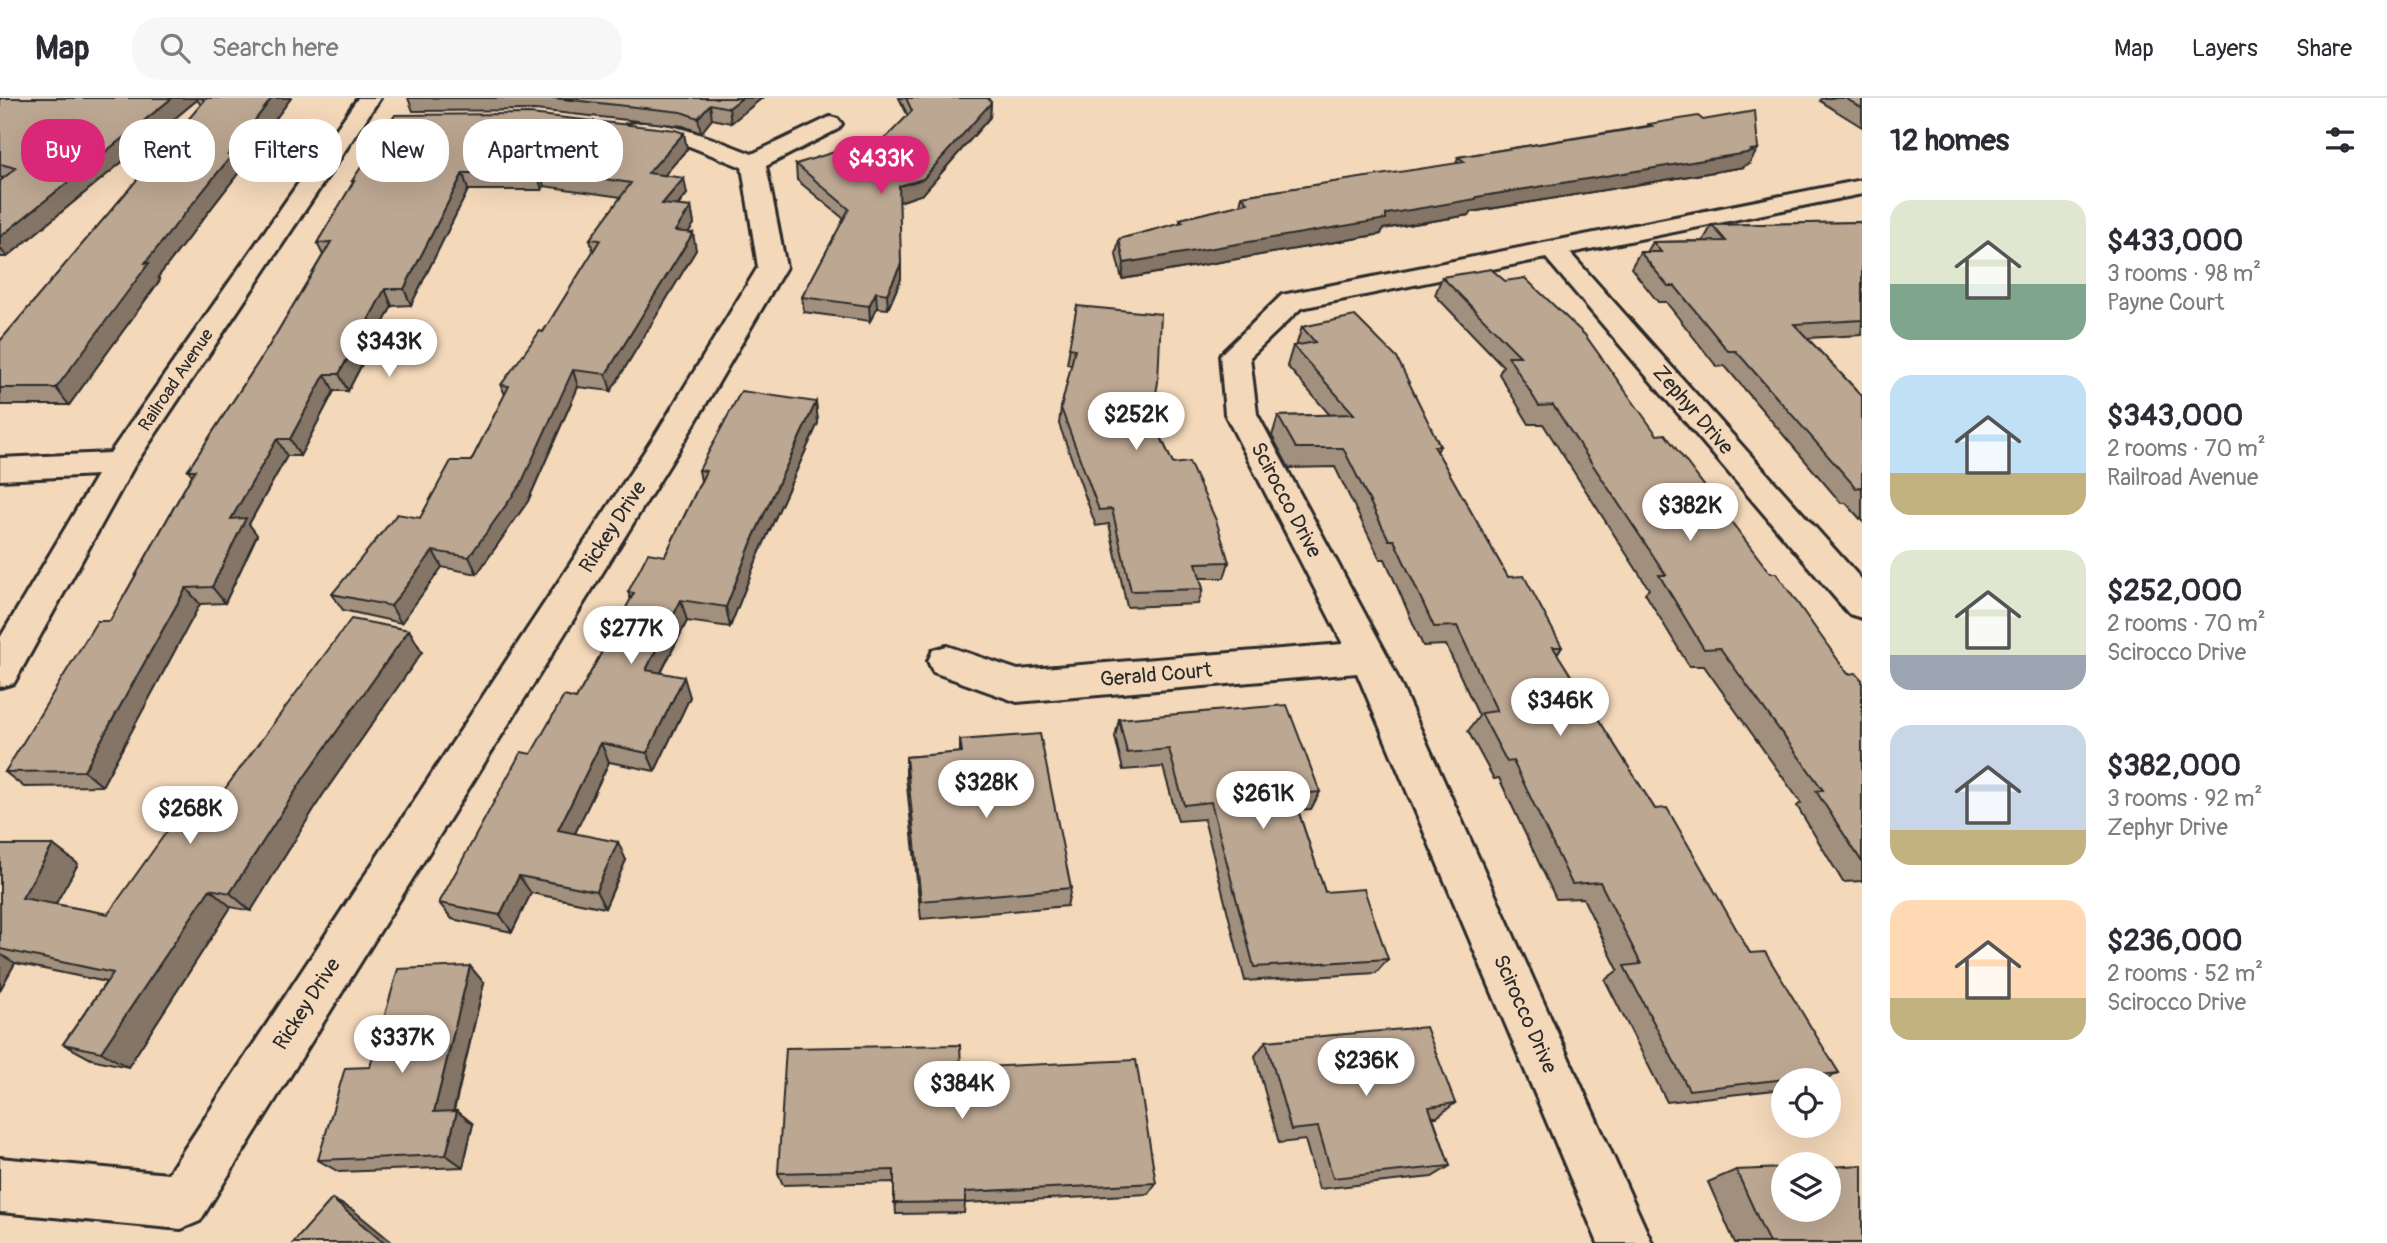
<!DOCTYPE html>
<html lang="en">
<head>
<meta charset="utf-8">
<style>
	:root { --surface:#fff; --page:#f7f7f7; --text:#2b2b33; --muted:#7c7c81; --line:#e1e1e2; --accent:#db2777 }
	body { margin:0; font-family:Pangolin,sans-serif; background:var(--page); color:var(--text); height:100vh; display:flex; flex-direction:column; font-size:26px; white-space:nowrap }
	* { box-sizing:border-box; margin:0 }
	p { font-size:23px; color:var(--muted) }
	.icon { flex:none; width:38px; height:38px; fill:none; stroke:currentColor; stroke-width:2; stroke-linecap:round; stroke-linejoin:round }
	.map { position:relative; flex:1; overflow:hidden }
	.sheet { display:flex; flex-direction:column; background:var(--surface); width:525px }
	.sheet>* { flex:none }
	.banner { position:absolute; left:21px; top:21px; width:665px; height:63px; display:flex; gap:14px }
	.controls { position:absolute; left:1771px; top:970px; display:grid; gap:14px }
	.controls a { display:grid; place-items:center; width:70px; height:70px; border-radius:50%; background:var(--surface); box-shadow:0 7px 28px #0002; font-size:35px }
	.price { position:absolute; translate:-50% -60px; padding:0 16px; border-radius:24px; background:#fff; color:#222; font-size:23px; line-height:46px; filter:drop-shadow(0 2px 4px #0008) }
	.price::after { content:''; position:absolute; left:50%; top:42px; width:21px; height:16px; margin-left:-10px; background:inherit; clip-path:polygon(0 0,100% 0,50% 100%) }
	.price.current { background:var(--accent); color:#fff }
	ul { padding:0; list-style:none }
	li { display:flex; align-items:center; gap:21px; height:175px; padding:0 28px }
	li span { display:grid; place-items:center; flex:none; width:196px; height:140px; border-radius:21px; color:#555 }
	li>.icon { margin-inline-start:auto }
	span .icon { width:84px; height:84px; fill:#fffc; stroke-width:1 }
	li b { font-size:30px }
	h2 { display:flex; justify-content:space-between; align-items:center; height:84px; padding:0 28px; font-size:30px }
	.chip { padding:0 24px; border-radius:28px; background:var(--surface); box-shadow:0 7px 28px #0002; font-size:24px; line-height:63px }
	.chip.current { background:var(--accent); color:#fff }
	header { display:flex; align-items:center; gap:42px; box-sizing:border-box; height:98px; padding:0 35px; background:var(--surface); border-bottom:2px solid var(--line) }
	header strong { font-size:33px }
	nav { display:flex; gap:38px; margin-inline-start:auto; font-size:24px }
	.search { width:490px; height:63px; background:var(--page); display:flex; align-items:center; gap:18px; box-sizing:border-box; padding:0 24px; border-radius:28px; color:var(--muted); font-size:26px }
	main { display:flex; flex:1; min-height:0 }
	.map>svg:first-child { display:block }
</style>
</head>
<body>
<header>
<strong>Map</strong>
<div class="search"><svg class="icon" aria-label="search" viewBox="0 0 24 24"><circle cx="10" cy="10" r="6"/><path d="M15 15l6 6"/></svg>Search here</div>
<nav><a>Map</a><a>Layers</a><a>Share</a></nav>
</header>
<main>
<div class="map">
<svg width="1862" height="1145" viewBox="0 0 1862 1145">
	<rect width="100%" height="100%" fill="#f4d8ba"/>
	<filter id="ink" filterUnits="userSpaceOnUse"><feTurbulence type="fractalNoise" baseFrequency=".0143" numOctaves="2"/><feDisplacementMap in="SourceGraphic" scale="14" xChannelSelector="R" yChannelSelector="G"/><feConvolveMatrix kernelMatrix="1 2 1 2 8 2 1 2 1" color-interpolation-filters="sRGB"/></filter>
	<g filter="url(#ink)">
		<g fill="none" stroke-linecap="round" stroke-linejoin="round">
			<!-- minor casing -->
			<g stroke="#2b2b2b" stroke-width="6">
				<g id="minor">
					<path d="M358 0H380L134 368 14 585 0 589V540L97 377 0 382V360L110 355Z"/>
					<path d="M830 19 838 21 842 26 838 31 766 68 786 169 686 340 200 1123 181 1131 0 1114V1060L168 1076 656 336 758 169 742 69 679 44 626 37 622 32 626 27C662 18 718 43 752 56Z"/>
					<path d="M1862 82V96L1570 155 1862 482V520L1849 516 1546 160 1301 210 1250 259 1257 316 1388 559 1652 1145H1598L1357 575 1017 604 933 574 928 563 933 552 947 548 1018 572 1343 546 1225 316 1220 257 1282 197Z"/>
				</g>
			</g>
			<!-- minor -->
			<use href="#minor" fill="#f4d8ba" fill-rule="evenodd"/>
		</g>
		<!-- wall -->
		<g fill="#a2907e" stroke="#2b2b2b" stroke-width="2">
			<path d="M0 0H291L239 70 240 73 158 179 160 182 69 307H0V243L201 7 197 2 7 159H0V83L3 80 0 79Z"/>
			<path d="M408 0H762L731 25 712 21 701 35 683 28 535 12 413 13Z"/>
			<path d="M899 0H988L991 5 990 19 923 96 899 104 901 181 888 211 877 210 870 223 804 214 802 199 844 121 797 82 796 66 871 55 908 18Z"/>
			<path d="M1822 0H1862V29L1820 3Z"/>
			<path d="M1649 26 1749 66 1745 67 1744 69 1471 114 1469 117 1383 131 1381 136 1122 181 1116 157 1119 141 1180 125V121L1240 107 1242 98 1456 66 1458 59 1647 28Z"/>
			<path d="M687 51 664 77 687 96 678 108 691 109 694 126 688 134 696 152 611 293 578 289 528 403 477 476 442 469 401 525 343 512 332 496 420 420 471 363 505 297 501 287 543 234 593 154 590 141 621 99 544 88 542 92H468L411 207 392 208 348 293H334L300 358H287L249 426 257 437 225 505 200 506 102 688 24 689 5 674 110 523 192 377 188 372 269 248 323 157 317 145 353 85 352 83Z"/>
			<path d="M1862 124V237L1807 240 1862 298V423L1846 405H1841L1725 268 1717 269 1666 204H1658L1631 170 1640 154H1647L1653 144 1703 143 1712 127Z"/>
			<path d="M1442 179 1657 337 1770 475 1848 576 1862 582V783L1843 784 1797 708 1801 705 1704 568H1689L1645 495 1649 491 1543 326H1529L1499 276 1503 268 1435 197Z"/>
			<path d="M1077 208 1152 319 1173 366 1229 464 1224 480H1200L1203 491 1198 506 1127 509 1109 426 1096 428 1059 326 1061 310 1072 267 1067 266Z"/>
			<path d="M1302 229 1440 348 1437 354 1508 479 1562 549 1557 556 1655 711 1750 855 1839 975 1825 982H1783V991L1667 1004 1605 882 1618 872 1583 800 1556 801 1499 680 1494 681 1468 633 1479 618 1446 547 1423 548 1385 461H1380L1335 369 1289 370 1272 338 1278 318 1330 317 1287 268 1293 248H1296Z"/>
			<path d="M816 304 818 325 758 458 730 529 687 523 661 575 690 599 655 673 609 664 575 735 626 762 605 810 531 795 512 834 452 821 439 805 531 656 576 601 631 502 628 494 665 458 701 383 699 372Z"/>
			<path d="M409 532 422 554 322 698 251 813 231 809 128 969 91 961 63 946 106 884 15 865 0 892V747H53L78 766 55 806 108 816 201 723Z"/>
			<path d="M1119 621 1320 694 1311 711 1298 712 1325 794 1388 861 1376 875 1245 883 1204 721 1178 723 1163 669 1123 672 1115 639Z"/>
			<path d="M960 642 1071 790 1067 808 921 821 906 679V659L960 655Z"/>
			<path d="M484 885 454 1013H457L473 1026 463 1069 339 1074 318 1062 370 969Z"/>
			<path d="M1266 943 1455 1005 1437 1019H1433L1450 1068 1432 1079 1319 1091 1305 1042 1279 1045 1255 958Z"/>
			<path d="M961 970 1156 1085 1148 1096 965 1105 964 1115 896 1116 894 1084 783 1087 778 1075Z"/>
			<path d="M1736 1072 1862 1145H1735L1708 1084Z"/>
		</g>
		<!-- shaded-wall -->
		<g fill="#847566" stroke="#2b2b2b" stroke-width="2">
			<path d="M172 0H195L197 2 7 159 0 150V139Z"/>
			<path d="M272 0H291L239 70 240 73 158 179 160 182 69 307 56 290 145 165Z"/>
			<path d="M742 0H762L731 25 729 10Z"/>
			<path d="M991 5 990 19 923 96 899 104V88Z"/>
			<path d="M710 6 712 21 701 35 698 20Z"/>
			<path d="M684 35 687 51 652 92 648 75Z"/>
			<path d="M1758 51 1749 66 1745 67 1744 69 1471 114 1469 117 1383 131 1381 136 1122 181 1124 165 1476 99Z"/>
			<path d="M539 71 544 88 542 92 537 75Z"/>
			<path d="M463 75 468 92 411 207 404 191Z"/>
			<path d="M684 80 687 96 665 122 662 106Z"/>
			<path d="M691 109 694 126 678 149 675 133Z"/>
			<path d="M693 135 696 152 611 293 606 276Z"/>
			<path d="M901 166V181L888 211 887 196Z"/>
			<path d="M385 191 392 208 348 293 339 276Z"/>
			<path d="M876 194 877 210 870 223 869 208Z"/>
			<path d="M573 272 578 289 528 403 477 476 469 459Z"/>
			<path d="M325 276 334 293 300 358 290 341Z"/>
			<path d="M816 304 818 325 758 458 730 529 726 509 754 438Z"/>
			<path d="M277 341 287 358 249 426 257 437 225 505 212 489 231 421Z"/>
			<path d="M433 453 442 469 401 525 391 508Z"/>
			<path d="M186 490 200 506 102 688 84 673Z"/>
			<path d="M681 502 687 523 652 592 646 572Z"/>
			<path d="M409 532 422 554 322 698 251 813 230 795 305 678Z"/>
			<path d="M684 579 690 599 655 673 647 655Z"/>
			<path d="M601 645 609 664 568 750 558 732Z"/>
			<path d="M618 744 626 762 605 810 596 793Z"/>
			<path d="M53 747 78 766 49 818 22 800Z"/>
			<path d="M519 778 531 795 512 834 500 817Z"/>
			<path d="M210 791 231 809 128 969 101 954Z"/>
			<path d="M0 856 15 865 0 892Z"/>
			<path d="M470 868 484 885 450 1027 434 1014Z"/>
			<path d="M457 1013 473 1026 463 1069 446 1057Z"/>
			<path d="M332 1101 353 1112 393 1145H384Z"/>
		</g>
		<!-- building -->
		<g fill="#bca792" stroke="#2b2b2b" stroke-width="2">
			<path d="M0 0H172L0 139V83L16 70 0 66Z"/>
			<path d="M202 0H272L228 57H232L145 165H149L56 290H0V243L204 3Z"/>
			<path d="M553 0H742L729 10 710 6 698 20 681 14Z"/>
			<path d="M906 0H988L991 5 923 81 899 88 901 166 887 196 876 194 869 208 802 199 849 111 796 66 860 46 871 55 912 13Z"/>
			<path d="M1845 0H1862V10Z"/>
			<path d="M1755 13 1758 51 1751 52 1753 54 1476 99V101L1386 116V121L1124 165 1119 141 1183 124 1180 121 1248 105 1242 98 1465 64 1458 59 1652 28 1649 26 1698 18 1703 22Z"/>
			<path d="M530 16 675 32 684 35 648 75 684 80 662 106 691 109 675 133 693 135 606 276 573 272 521 386 469 459 433 453 391 508 332 496 397 416 420 420 451 363H471L509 288 501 287 540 233 543 234 600 142 590 141 631 85 539 71 537 75H463L404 191H385L339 276H325L290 341H277L231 421 246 420 212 489 186 490 84 673 5 674 97 523H110L195 372H188L269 248 331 144 317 145 354 83H352L395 17Z"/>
			<path d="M1862 124V222L1794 226 1862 298V391L1860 389 1856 390 1736 253H1728L1675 188H1668L1640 154H1661L1653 144 1726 143 1712 127Z"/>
			<path d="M1491 171 1505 183 1525 180 1585 237 1657 337 1665 336 1770 475H1776L1848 576 1856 575 1862 582V764L1816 693 1823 692 1720 550 1704 551 1659 477H1666L1553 307 1539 308 1508 258H1520L1442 179Z"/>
			<path d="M1077 208 1161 216 1158 284 1152 319 1173 366 1189 364 1216 422 1229 464 1196 465 1203 491 1131 493 1112 411 1099 412 1061 310 1075 251 1069 250Z"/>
			<path d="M1355 218 1397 260 1440 348H1434L1508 479 1524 478 1562 549H1553L1655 711 1667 710 1750 855 1765 854 1839 975 1689 992 1624 868 1641 866 1600 784 1572 786 1513 663 1507 664 1481 615 1497 613 1457 528 1434 529 1394 442H1389L1343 350H1296L1278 318 1354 316 1293 248 1315 244 1302 229Z"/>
			<path d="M741 293 816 304 754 438 726 509 681 502 646 572 684 579 647 655 601 645 558 732 618 744 596 793 519 778 500 817 439 805 521 654 531 656 564 598 576 601 634 495 628 494 648 455 665 458 706 373 699 372Z"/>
			<path d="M351 521 409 532 305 678 230 795 210 791 101 954 63 946 113 875 0 851V747H53L22 800 108 816 177 719 201 723Z"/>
			<path d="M1287 607 1320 694 1293 697 1325 794 1364 791 1388 861 1254 869 1211 704 1184 707 1169 651 1127 655 1119 621Z"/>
			<path d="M1040 636 1071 790 921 803 906 659 962 654 960 642Z"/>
			<path d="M470 868 434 1014 457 1013 446 1057 318 1062 345 970 370 969 398 871Z"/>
			<path d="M1426 929 1455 1005 1429 1009 1450 1068 1333 1080 1318 1029 1291 1032 1266 943Z"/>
			<path d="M960 947 961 970 1136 962 1156 1085 965 1094V1104L894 1105V1072L778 1075 786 950Z"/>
			<path d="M1862 1067V1145H1769L1736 1072 1783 1070V1111H1829V1069Z"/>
			<path d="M332 1101 384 1145H293Z"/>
		</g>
	</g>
	<g text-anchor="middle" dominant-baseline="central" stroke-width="5" stroke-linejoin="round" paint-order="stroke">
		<!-- far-street labels -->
		<g font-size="18" fill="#2b2b2b" stroke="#f4d8ba">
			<text transform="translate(176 282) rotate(-56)">Railroad Avenue</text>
		</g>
		<!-- street labels -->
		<g font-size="21" fill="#2b2b2b" stroke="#f4d8ba">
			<text transform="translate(1693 312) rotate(49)">Zephyr Drive</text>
			<text transform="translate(1286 402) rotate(62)">Scirocco Drive</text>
			<text transform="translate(613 429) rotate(-57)">Rickey Drive</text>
			<text transform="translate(1156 577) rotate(-5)">Gerald Court</text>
			<text transform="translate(307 906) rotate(-57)">Rickey Drive</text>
			<text transform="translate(1525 916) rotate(66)">Scirocco Drive</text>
		</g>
	</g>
</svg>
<div class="controls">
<a><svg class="icon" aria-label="locate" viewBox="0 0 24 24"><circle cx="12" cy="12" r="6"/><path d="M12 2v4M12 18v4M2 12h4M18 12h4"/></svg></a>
<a><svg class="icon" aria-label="layers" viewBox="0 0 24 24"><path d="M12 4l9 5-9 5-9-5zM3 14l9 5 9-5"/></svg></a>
</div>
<b class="price current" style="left:881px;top:98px">$433K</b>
<b class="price" style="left:389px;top:281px">$343K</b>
<b class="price" style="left:1136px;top:354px">$252K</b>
<b class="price" style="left:1690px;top:445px">$382K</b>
<b class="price" style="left:631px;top:568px">$277K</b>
<b class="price" style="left:1560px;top:640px">$346K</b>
<b class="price" style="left:986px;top:722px">$328K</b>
<b class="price" style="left:1263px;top:733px">$261K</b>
<b class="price" style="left:190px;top:748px">$268K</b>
<b class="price" style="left:402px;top:977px">$337K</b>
<b class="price" style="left:1366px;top:1000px">$236K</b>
<b class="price" style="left:962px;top:1023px">$384K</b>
<div class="banner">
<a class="chip current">Buy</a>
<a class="chip">Rent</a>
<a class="chip">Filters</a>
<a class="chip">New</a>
<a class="chip">Apartment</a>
</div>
</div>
<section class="sheet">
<h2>12 homes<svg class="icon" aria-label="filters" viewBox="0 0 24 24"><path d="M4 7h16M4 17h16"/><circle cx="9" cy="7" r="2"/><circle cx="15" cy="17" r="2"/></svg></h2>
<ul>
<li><span style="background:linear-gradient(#dfe7d0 60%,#7fa58c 0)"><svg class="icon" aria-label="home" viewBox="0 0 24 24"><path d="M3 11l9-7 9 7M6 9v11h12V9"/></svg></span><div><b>$433,000</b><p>3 rooms · 98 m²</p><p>Payne Court</p></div></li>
<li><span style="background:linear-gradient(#bfe0f5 70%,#c2b280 0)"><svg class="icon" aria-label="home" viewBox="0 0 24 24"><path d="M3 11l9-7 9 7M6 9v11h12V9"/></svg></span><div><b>$343,000</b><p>2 rooms · 70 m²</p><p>Railroad Avenue</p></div></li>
<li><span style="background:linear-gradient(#dfe7d0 75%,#9aa5b1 0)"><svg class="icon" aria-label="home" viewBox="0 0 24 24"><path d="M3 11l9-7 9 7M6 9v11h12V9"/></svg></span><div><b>$252,000</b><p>2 rooms · 70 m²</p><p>Scirocco Drive</p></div></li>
<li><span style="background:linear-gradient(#c9d6e8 75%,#c2b280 0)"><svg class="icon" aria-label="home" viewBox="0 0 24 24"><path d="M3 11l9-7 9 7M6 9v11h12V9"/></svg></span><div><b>$382,000</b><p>3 rooms · 92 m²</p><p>Zephyr Drive</p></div></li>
<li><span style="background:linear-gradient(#ffd9b3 70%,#c2b280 0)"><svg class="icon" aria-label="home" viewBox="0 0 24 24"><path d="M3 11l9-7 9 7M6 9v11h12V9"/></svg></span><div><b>$236,000</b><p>2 rooms · 52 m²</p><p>Scirocco Drive</p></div></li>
</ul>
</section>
</main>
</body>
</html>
